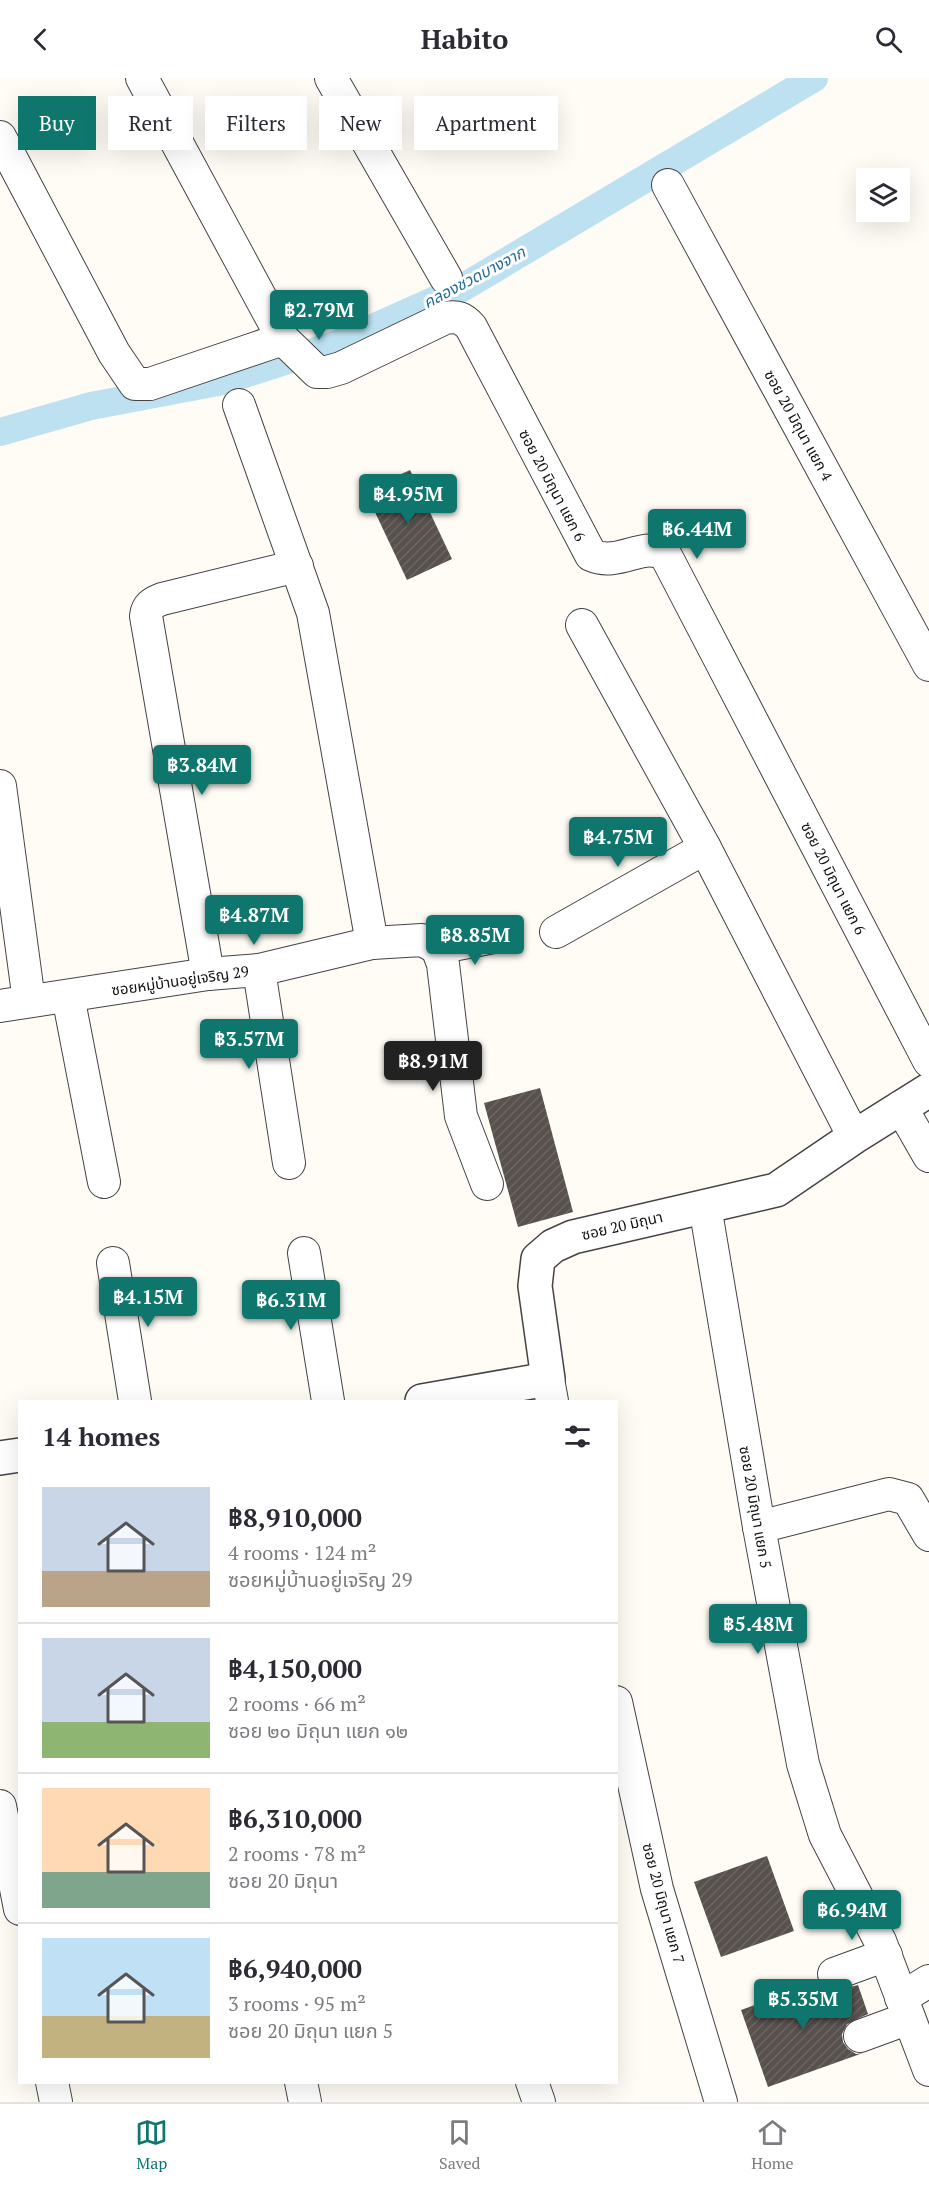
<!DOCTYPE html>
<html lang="en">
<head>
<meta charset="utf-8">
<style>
	:root { --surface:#fff; --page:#f2f2f3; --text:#2b2b33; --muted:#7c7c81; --line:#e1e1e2; --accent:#0f766e }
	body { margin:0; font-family:"PT Serif","Noto Sans Thai",serif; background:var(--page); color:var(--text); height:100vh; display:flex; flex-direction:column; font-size:22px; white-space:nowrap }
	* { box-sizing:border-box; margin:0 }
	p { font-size:20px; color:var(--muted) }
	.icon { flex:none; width:33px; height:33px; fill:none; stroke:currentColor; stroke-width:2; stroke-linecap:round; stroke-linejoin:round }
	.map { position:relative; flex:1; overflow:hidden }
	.panel { position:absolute; left:18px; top:1322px; width:600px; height:684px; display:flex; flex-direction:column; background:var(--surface); border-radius:0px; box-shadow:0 6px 24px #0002 }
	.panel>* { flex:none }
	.top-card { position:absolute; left:18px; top:18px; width:600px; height:54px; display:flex; gap:12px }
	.buttons { position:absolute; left:856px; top:90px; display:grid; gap:12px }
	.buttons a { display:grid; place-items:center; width:54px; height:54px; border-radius:0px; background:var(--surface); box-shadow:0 6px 24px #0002; font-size:30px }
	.price { position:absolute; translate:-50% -51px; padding:0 14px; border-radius:6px; background:var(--accent); color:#fff; font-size:20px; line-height:39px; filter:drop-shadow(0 2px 3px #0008) }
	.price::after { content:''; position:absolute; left:50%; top:36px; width:18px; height:14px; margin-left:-9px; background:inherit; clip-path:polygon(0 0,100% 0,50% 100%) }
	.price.active { background:#222; color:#fff }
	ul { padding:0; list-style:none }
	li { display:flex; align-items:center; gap:18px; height:150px; padding:0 24px }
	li+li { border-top:2px solid var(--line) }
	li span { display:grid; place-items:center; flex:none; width:168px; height:120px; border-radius:0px; color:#555 }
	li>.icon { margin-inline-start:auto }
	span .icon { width:72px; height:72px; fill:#fffc; stroke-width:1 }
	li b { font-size:26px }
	h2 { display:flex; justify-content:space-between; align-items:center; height:72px; padding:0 24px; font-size:26px }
	.chip { padding:0 21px; border-radius:0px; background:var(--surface); box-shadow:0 6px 24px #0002; font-size:21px; line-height:54px }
	.chip.active { background:var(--accent); color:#fff }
	header { display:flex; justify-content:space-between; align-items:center; height:78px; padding:0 24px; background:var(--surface); font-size:27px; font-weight:700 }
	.menu { display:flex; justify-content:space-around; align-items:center; height:84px; border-top:2px solid var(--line); background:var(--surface); font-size:16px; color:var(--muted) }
	.menu a { display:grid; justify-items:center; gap:3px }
	.menu .active { color:var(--accent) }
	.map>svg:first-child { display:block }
</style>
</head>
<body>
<header><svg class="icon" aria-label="back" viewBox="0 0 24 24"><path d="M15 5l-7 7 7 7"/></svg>Habito<svg class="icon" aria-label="search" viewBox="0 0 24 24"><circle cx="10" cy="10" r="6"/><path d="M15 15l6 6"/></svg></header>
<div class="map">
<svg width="929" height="2024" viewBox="0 0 929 2024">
	<defs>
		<pattern id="building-hatch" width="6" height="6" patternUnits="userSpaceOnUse" patternTransform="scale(1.5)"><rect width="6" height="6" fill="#58514e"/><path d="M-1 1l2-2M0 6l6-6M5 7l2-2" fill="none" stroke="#6b6663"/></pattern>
	</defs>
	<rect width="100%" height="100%" fill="#fefcf5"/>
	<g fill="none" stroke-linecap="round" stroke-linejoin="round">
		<!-- canal -->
		<path stroke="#bee1f1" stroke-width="28" d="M0 354 91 328 223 303 337 266 462 210 814 0"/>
	</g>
	<!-- building -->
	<g fill="url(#building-hatch)">
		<path d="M410 392 452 481 407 502 365 413Z"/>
		<path d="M540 1010 573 1134 518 1149 484 1025Z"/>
		<path d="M767 1778 794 1853 721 1879 694 1804Z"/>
		<path d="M818 1904 823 1910 831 1914 858 1907 868 1936 847 1946 842 1956 843 1964 848 1971 856 1976 863 1975 768 2009 741 1932Z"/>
	</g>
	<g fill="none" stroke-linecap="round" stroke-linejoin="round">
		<!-- minor casing -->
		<g stroke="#444" stroke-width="34">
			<g id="minor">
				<path d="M142 0 283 261 317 294H327L341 290 445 240C458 238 463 240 471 249L591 477C620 490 645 461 666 478L929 983"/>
				<path d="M331 0 446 200"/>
				<path d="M0 59 114 275 135 306H150L283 261"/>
				<path d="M668 107 929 587"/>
				<path d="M239 327 313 535 372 865"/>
				<path d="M582 547 705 770 854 1059"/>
				<path d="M0 708 29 923"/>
				<path d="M556 854 705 770"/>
				<path d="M437 870 504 857"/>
				<path d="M259 892 289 1085"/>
				<path d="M208 896 146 538C147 528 152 525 162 521L297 488"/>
				<path d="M68 918 104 1104"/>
				<path d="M0 928 208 896 259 892 372 865 422 862 437 870 443 886 461 1038 487 1106"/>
				<path d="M901 1029 929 1078"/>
				<path d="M705 1128 759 1449 803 1686 825 1757 880 1863 929 1992"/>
				<path d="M304 1175 328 1323"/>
				<path d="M113 1185 135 1323"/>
				<path d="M548 1301 552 1323"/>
				<path d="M759 1449 889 1416 908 1421 929 1457"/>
				<path d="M616 1624 657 1811 721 2024"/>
				<path d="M0 1728 20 1831"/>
				<path d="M834 1896 886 1877"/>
				<path d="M901 1920 929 1903"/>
				<path d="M860 1958 909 1940"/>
				<path d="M52 2004 56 2024"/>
				<path d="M301 2004 305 2024"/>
				<path d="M532 2004 539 2024"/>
			</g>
		</g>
		<!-- tertiary casing -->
		<g stroke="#444" stroke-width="36">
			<g id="tertiary">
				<path d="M422 1323 548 1301 535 1208 538 1181 553 1168 573 1159 776 1112 854 1059 929 1012"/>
				<path d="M0 1380 20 1377"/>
			</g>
		</g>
		<!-- minor -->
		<use href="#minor" stroke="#fff" stroke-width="32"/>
		<!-- tertiary -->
		<use href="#tertiary" stroke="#fff" stroke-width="33"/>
	</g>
	<g text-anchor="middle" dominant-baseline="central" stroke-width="6" stroke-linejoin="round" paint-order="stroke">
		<!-- street labels -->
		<g font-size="15" fill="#111" stroke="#fff">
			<text transform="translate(799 347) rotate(61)">ซอย 20 มิถุนา แยก 4</text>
			<text transform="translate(553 407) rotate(62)">ซอย 20 มิถุนา แยก 6</text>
			<text transform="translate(834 800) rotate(63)">ซอย 20 มิถุนา แยก 6</text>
			<text transform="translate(180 902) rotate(-8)">ซอยหมู่บ้านอยู่เจริญ 29</text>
			<text transform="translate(622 1147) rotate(-13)">ซอย 20 มิถุนา</text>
			<text transform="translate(756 1429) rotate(80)">ซอย 20 มิถุนา แยก 5</text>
			<text transform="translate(664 1825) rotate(75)">ซอย 20 มิถุนา แยก 7</text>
		</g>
		<!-- water labels -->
		<g font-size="16" font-style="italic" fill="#246c98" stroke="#fff">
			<text transform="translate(474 199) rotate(-28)">คลองชวดบางจาก</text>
		</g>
	</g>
</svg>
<div class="buttons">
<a><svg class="icon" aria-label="layers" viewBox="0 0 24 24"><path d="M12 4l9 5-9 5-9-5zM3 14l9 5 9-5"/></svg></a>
</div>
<b class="price" style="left:319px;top:263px">฿2.79M</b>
<b class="price" style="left:408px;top:447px">฿4.95M</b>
<b class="price" style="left:697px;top:482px">฿6.44M</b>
<b class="price" style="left:202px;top:718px">฿3.84M</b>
<b class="price" style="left:618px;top:790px">฿4.75M</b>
<b class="price" style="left:254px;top:868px">฿4.87M</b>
<b class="price" style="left:475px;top:888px">฿8.85M</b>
<b class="price" style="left:249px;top:992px">฿3.57M</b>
<b class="price active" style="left:433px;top:1014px">฿8.91M</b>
<b class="price" style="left:148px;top:1250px">฿4.15M</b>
<b class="price" style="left:291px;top:1253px">฿6.31M</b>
<b class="price" style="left:758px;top:1577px">฿5.48M</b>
<b class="price" style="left:852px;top:1863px">฿6.94M</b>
<b class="price" style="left:803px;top:1952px">฿5.35M</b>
<div class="top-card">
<a class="chip active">Buy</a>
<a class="chip">Rent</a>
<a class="chip">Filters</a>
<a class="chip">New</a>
<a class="chip">Apartment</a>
</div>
<section class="panel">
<h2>14 homes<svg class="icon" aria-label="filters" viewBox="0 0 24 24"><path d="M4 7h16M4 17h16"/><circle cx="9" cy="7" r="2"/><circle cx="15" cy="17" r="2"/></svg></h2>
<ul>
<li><span style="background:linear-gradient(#c9d6e8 70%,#b9a48a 0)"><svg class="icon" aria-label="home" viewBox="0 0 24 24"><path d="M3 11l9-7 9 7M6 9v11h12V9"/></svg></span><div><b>฿8,910,000</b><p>4 rooms · 124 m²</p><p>ซอยหมู่บ้านอยู่เจริญ 29</p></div></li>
<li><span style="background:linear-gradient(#c9d6e8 70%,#8fb573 0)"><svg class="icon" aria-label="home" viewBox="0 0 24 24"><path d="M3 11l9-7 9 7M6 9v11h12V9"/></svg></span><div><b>฿4,150,000</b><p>2 rooms · 66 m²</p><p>ซอย ๒๐ มิถุนา แยก ๑๒</p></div></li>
<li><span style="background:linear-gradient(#ffd9b3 70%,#7fa58c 0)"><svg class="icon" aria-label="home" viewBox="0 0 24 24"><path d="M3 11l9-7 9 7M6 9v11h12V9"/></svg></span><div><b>฿6,310,000</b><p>2 rooms · 78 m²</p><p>ซอย 20 มิถุนา</p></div></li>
<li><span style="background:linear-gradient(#bfe0f5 65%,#c2b280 0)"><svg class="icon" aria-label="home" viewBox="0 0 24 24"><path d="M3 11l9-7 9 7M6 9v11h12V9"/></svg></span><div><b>฿6,940,000</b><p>3 rooms · 95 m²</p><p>ซอย 20 มิถุนา แยก 5</p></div></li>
</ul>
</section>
</div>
<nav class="menu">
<a class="active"><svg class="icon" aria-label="map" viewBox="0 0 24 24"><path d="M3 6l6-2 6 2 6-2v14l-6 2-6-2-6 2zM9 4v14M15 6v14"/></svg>Map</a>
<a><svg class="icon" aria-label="saved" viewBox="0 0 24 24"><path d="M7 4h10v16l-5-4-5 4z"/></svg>Saved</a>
<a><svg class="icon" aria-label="home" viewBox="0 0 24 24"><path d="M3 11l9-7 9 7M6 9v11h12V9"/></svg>Home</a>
</nav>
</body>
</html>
